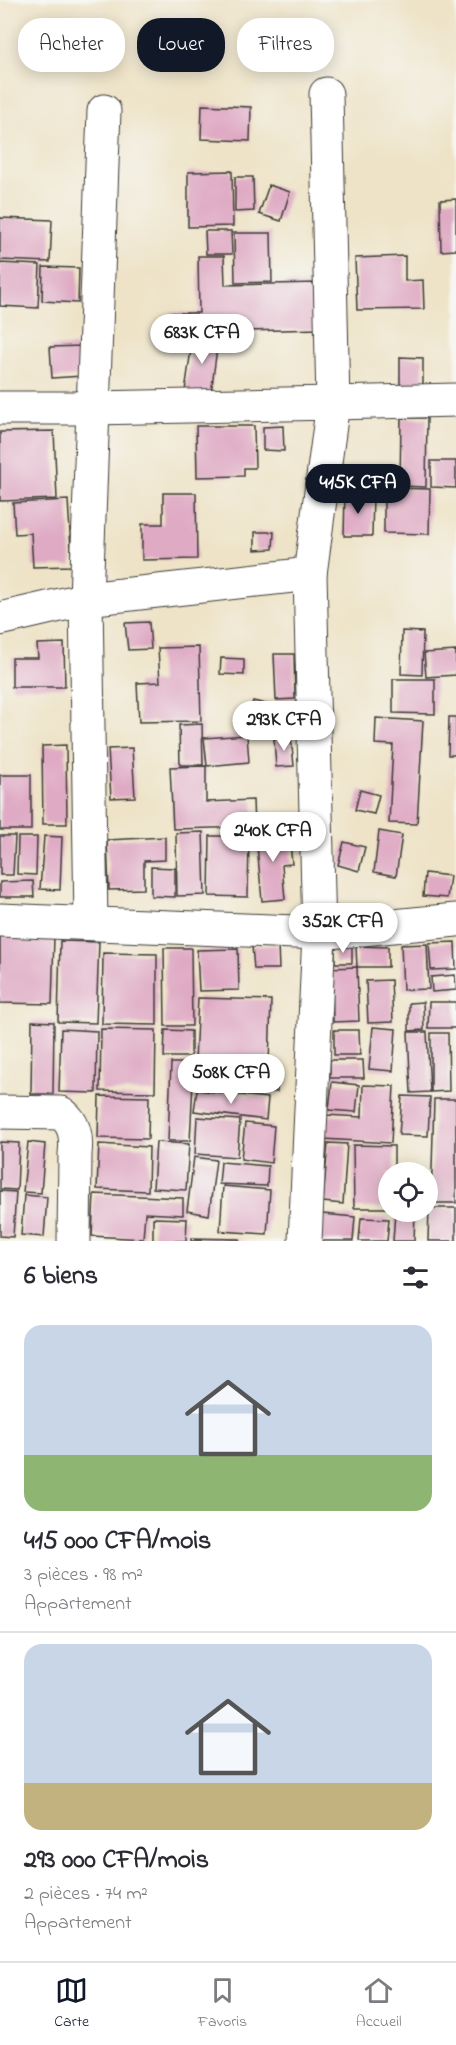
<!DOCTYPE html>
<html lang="fr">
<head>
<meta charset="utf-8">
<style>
	:root { --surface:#fff; --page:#f7f7f7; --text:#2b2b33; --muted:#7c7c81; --line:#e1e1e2; --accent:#111827 }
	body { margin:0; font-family:"Indie Flower",sans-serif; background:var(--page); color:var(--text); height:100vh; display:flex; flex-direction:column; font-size:22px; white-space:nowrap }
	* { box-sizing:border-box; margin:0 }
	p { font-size:20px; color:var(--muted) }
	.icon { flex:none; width:33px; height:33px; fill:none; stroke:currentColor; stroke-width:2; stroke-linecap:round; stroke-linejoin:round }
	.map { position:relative; height:1241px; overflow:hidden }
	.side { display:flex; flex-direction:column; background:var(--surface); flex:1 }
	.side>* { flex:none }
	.guide { position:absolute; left:18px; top:18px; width:420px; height:54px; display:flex; gap:12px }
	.controls { position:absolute; left:378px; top:1162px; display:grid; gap:12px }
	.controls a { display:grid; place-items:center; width:60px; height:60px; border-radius:50%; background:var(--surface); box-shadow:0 3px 15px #0003; font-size:30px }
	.price { position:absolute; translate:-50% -51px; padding:0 14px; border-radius:21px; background:#fff; color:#222; font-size:20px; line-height:39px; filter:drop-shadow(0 2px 3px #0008) }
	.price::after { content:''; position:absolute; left:50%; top:36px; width:18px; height:14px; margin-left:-9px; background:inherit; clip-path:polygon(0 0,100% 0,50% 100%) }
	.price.current { background:var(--accent); color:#fff }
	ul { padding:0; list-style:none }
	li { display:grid; align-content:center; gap:12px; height:318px; padding:0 24px }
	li+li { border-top:2px solid var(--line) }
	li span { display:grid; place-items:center; height:186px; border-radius:18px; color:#555 }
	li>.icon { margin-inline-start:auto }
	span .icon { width:108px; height:108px; fill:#fffc; stroke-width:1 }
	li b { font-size:26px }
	h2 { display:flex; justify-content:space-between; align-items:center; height:72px; padding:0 24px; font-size:26px }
	.chip { padding:0 21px; border-radius:24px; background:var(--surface); box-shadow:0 3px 15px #0003; font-size:21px; line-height:54px }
	.chip.current { background:var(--accent); color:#fff }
	.dock { display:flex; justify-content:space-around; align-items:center; height:84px; border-top:2px solid var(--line); background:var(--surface); font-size:16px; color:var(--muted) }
	.dock a { display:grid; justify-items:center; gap:3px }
	.dock .current { color:var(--accent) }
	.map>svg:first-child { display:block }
</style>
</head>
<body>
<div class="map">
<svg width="456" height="1241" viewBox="0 0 456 1241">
	<rect width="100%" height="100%" fill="#f6f6f2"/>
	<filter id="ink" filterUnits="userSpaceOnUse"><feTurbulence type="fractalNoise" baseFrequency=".0167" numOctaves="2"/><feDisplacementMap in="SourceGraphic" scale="12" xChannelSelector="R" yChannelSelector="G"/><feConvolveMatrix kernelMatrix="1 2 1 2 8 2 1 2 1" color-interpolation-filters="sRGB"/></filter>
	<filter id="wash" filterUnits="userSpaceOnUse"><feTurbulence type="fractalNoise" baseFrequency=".008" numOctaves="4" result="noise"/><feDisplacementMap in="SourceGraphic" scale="24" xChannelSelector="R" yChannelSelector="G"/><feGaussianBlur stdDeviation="1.35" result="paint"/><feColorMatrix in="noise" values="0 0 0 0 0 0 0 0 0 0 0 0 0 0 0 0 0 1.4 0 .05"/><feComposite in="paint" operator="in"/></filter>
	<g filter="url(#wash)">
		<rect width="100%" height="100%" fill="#eee3c7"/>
		<g id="blocks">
			<!-- building -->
			<g fill="#dfaac4">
				<path d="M202 105 251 107 250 141 201 139Z"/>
				<path d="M232 171 233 226 188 227V172Z"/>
				<path d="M235 177H253L254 211 235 212Z"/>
				<path d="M269 185 290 192 281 221 259 214Z"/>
				<path d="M456 199V250L441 251 440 200Z"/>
				<path d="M0 218 52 220 50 262 0 260Z"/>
				<path d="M205 231H231L232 254H206Z"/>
				<path d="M234 233H271L272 282 235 283Z"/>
				<path d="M198 256H224L225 285 318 283 319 329 168 333V313H199Z"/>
				<path d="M405 256V281L423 280 424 309 357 310 355 258Z"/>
				<path d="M0 263 40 265 38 308 0 306Z"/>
				<path d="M43 267 79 268 78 303 42 301Z"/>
				<path d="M193 336 218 340 211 394 185 391Z"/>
				<path d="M82 346 83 376 52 378 50 347Z"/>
				<path d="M400 357 423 358V386H400Z"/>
				<path d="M401 418H427L426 487 400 486Z"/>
				<path d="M196 426H254L255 468H244V476L197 477Z"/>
				<path d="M283 426 284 451 263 450V427Z"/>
				<path d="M54 431 57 499 0 501V432Z"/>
				<path d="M431 461H456V488L431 487Z"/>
				<path d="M384 488 430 489 429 534 384 533Z"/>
				<path d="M163 493H196L197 559 142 560V524H163Z"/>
				<path d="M345 493 373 494 372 536H344Z"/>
				<path d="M68 500 72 566 33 567 31 533 15 534 13 503Z"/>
				<path d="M255 532H274L273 549 255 550Z"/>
				<path d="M149 622 151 649 128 650 125 623Z"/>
				<path d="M402 631 423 632 422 675 401 674Z"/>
				<path d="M64 643 65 687H12V658H38L37 644Z"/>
				<path d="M199 647 201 721 139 722 137 683 160 682 158 648Z"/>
				<path d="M456 651V675L426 677 424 653Z"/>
				<path d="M274 654H294L295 699 276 700Z"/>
				<path d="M221 658 244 659V675L220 674Z"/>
				<path d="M393 679H435V714L393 713Z"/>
				<path d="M253 701 278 707 273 730 248 724Z"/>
				<path d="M449 717H456V755H448Z"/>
				<path d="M376 718 423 721 417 824 389 823 393 745 375 744Z"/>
				<path d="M202 724 203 765H180L179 725Z"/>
				<path d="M247 735 249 762 207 766 204 738Z"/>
				<path d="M291 737 294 766 276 767 274 739Z"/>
				<path d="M66 745 67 824H43L42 746Z"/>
				<path d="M132 748 135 797 111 798 108 749Z"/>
				<path d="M206 766V802L253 800 254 827 173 829 170 767Z"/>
				<rect x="0" y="775" width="31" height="55"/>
				<path d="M360 790 379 795 374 814 355 810Z"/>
				<path d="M289 831 292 864 282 865 285 899 262 901 256 834Z"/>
				<path d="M379 831 402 835 396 876 374 872Z"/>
				<path d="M203 832 205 895 177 896 176 833Z"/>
				<path d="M0 836H15L13 875H0Z"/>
				<path d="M44 836 62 837 60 890 40 889Z"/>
				<path d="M210 836H249L248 897 209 896Z"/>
				<path d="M18 837H37L36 875 17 874Z"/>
				<path d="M165 837V860L144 861V889L109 890 107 840Z"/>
				<path d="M344 842 365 847 359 871 338 865Z"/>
				<path d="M151 867 175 868V897L151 896Z"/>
				<path d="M425 873 450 876 447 898 423 896Z"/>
				<path d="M33 881 34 897H0V882Z"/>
				<path d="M0 936 54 937 52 1004 0 1003Z"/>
				<path d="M60 941 99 942 96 1023 58 1022Z"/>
				<path d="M455 942 456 969 431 970 429 943Z"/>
				<rect x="335" y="944" width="17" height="19"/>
				<path d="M427 944 429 989 403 990 401 945Z"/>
				<path d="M278 945 279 969H254L252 946Z"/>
				<path d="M356 946 388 947V967H357Z"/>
				<path d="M164 948H191L192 1026H165Z"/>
				<path d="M238 949 239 990 199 991 197 950Z"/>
				<path d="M103 953 157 954V1025L102 1024Z"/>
				<path d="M357 967 359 1021 333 1022 332 968Z"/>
				<path d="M455 975 456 990 432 992 431 977Z"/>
				<path d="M391 980 393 1022 368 1023 366 981Z"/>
				<path d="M198 998 271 1000 269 1064 195 1061Z"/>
				<path d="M423 1002 424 1030 409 1031V1003Z"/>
				<path d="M429 1002H456V1028H428Z"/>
				<path d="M32 1021 54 1022 53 1094H31Z"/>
				<path d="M373 1027 396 1029 393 1071 369 1069Z"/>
				<path d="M61 1029 97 1031 96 1093 59 1092Z"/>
				<path d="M101 1029 156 1030 155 1092 100 1091Z"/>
				<path d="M165 1030 191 1031V1057H164Z"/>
				<path d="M334 1030H359L360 1055H334Z"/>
				<path d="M408 1032H427L430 1092 411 1093Z"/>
				<path d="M431 1033H448L449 1091 431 1092Z"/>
				<path d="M330 1060H363L364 1078H330Z"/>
				<path d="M171 1063H194L190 1141H168Z"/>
				<path d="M198 1068 242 1072 240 1093 196 1089Z"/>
				<path d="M248 1070 278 1072 277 1092 247 1091Z"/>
				<path d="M332 1082 359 1085 356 1112 329 1110Z"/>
				<path d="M363 1085 394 1086 391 1143 323 1139 325 1115 362 1117Z"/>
				<path d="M197 1090 268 1098 266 1120 194 1111Z"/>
				<path d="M99 1096 149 1097 148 1139 98 1138Z"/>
				<path d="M402 1096 430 1097 428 1136 399 1135Z"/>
				<path d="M434 1099H456V1203H431Z"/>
				<path d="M197 1117 240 1120 237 1157 195 1154Z"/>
				<path d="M245 1123 274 1126 271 1163 241 1159Z"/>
				<path d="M0 1142 19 1143 17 1190 0 1189Z"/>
				<path d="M28 1142 45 1144 41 1193 23 1192Z"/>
				<path d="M156 1142 189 1144 186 1190 153 1188Z"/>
				<path d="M328 1143 347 1144 343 1204 323 1202Z"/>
				<path d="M99 1144 149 1147 148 1191 97 1189Z"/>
				<path d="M353 1145 394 1146V1173H388V1208H354Z"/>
				<path d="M194 1157 216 1160 209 1215 187 1211Z"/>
				<path d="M221 1162 268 1166 267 1186 219 1184Z"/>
				<path d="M223 1186 270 1190 267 1234 220 1231Z"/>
				<path d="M0 1191 16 1192 13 1237 0 1236Z"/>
				<path d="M94 1194 183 1198V1215L145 1213 143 1239 92 1236Z"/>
				<path d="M24 1195 47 1197 44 1237 21 1235Z"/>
				<path d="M429 1208H456V1241H428Z"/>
				<path d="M395 1212H415L414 1241H393Z"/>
				<path d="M322 1214 355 1217 353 1241H321Z"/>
				<path d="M153 1218 187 1219 186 1241H153Z"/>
				<path d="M361 1218 389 1219 387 1241H359Z"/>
				<path d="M191 1238 240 1239V1241H191Z"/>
			</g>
		</g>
	</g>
	<g filter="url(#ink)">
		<use href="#blocks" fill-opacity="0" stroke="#3c3a36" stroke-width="1.5"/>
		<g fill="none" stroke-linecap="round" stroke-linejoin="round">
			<!-- minor casing -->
			<g stroke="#3c3a36" stroke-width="35">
				<g id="minor">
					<path d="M326 94 333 403 456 400"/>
					<path d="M0 408H93L333 403 310 574 319 933 305 1241"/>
					<path d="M0 619 86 599 310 574"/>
					<path d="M0 920 319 933 456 920"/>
					<path d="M91 923 86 599 104 111"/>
					<path d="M0 1112 61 1113C75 1123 77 1137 75 1154L74 1241"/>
				</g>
			</g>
			<!-- minor -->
			<use href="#minor" stroke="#fff" stroke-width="33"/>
		</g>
	</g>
</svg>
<div class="controls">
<a><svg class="icon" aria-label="locate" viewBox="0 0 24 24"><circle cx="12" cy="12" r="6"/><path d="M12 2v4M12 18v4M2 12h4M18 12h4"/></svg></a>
</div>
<b class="price" style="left:202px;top:365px">683K CFA</b>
<b class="price current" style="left:358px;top:515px">415K CFA</b>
<b class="price" style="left:284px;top:752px">293K CFA</b>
<b class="price" style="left:273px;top:863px">240K CFA</b>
<b class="price" style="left:343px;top:954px">352K CFA</b>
<b class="price" style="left:231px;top:1105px">508K CFA</b>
<div class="guide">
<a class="chip">Acheter</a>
<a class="chip current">Louer</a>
<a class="chip">Filtres</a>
</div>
</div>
<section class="side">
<h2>6 biens<svg class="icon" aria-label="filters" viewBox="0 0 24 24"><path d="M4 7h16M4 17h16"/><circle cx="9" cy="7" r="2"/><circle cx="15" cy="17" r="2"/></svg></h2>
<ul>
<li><span style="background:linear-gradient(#c9d6e8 70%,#8fb573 0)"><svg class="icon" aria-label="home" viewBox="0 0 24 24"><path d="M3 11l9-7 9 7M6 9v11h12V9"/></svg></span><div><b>415 000 CFA/mois</b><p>3 pièces · 98 m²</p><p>Appartement</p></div></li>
<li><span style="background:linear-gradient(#c9d6e8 75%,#c2b280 0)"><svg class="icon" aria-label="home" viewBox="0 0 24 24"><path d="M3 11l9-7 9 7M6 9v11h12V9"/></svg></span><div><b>293 000 CFA/mois</b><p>2 pièces · 74 m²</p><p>Appartement</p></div></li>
</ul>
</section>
<nav class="dock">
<a class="current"><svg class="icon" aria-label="map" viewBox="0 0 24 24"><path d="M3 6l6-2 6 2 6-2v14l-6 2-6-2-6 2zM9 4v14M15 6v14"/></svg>Carte</a>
<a><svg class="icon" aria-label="saved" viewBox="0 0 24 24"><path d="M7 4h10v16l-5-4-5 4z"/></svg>Favoris</a>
<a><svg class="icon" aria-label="home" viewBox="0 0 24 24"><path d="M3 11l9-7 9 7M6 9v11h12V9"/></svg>Accueil</a>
</nav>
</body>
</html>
